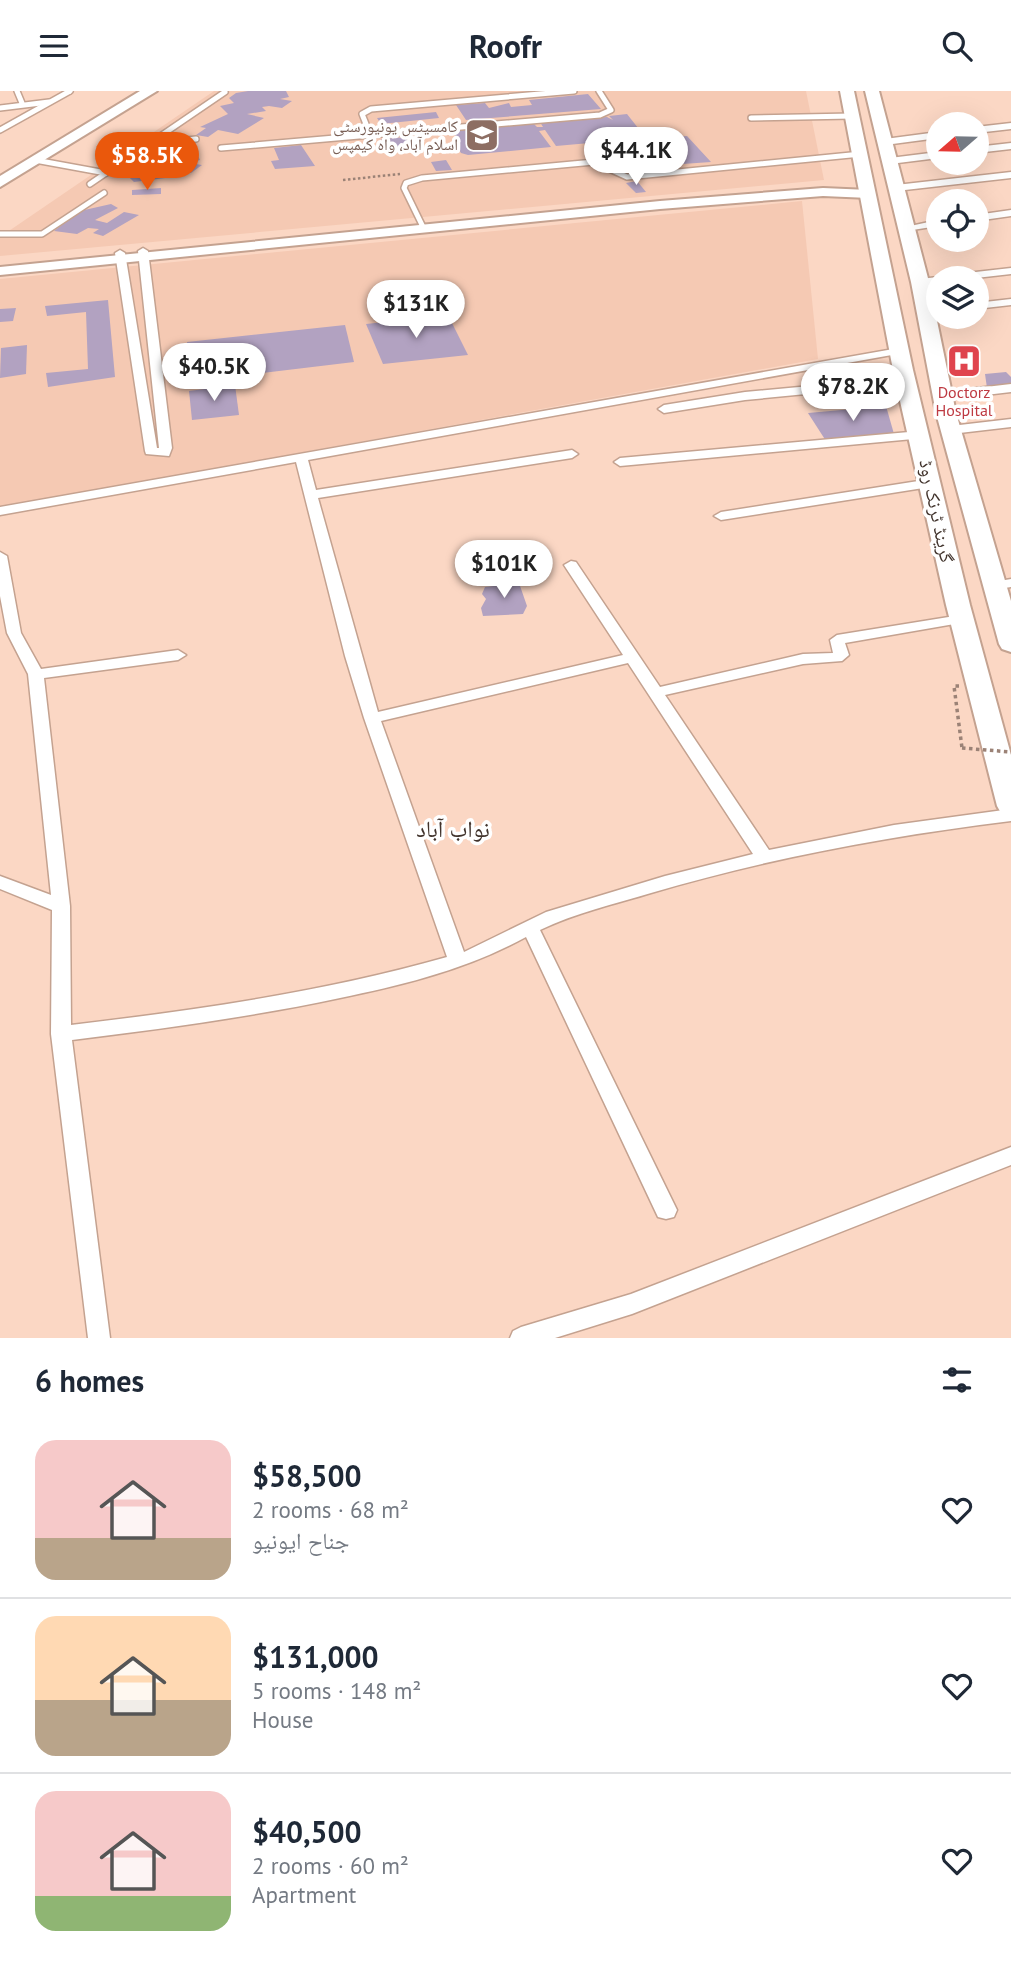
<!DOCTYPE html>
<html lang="en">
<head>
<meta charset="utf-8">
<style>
	:root { --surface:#fff; --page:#f2f2f3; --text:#1f2937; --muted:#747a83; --line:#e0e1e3; --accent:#ea580c }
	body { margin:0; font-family:"PT Sans","Noto Naskh Arabic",sans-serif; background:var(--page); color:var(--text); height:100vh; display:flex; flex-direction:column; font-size:26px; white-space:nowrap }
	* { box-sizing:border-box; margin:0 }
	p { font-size:23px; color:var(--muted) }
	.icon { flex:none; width:38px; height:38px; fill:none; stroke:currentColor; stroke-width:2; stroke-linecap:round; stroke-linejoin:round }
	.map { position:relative; height:1247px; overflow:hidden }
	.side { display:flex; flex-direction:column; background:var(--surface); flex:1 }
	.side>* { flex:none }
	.needle { width:46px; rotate:250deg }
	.tools { position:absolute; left:926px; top:21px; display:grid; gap:14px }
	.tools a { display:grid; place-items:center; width:63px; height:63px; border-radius:50%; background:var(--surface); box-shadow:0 7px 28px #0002; font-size:35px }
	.price { position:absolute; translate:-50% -60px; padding:0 16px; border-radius:24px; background:#fff; color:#222; font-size:23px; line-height:46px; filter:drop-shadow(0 2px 4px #0008) }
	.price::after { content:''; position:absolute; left:50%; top:42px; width:21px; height:16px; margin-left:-10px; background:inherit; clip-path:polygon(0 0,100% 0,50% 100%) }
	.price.current { background:var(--accent); color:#fff }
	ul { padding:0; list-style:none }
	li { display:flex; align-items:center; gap:21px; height:175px; padding:0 35px }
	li+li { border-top:2px solid var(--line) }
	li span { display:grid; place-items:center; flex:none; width:196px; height:140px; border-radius:21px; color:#555 }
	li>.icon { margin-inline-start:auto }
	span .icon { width:84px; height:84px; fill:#fffc; stroke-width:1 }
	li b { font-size:30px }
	h2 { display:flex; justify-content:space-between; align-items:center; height:84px; padding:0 35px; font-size:30px }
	header { display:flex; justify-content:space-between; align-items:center; height:91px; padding:0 35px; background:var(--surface); font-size:32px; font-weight:800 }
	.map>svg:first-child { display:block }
</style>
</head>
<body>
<header><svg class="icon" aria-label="menu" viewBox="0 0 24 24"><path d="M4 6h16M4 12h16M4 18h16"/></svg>Roofr<svg class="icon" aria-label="search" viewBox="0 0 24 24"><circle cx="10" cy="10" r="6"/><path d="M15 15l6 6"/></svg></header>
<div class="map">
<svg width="1011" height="1247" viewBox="0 0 1011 1247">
	<rect width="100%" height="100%" fill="#fbd7c4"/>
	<!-- built -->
	<g fill="#f5c9b3">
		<path d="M214 0H806L824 89 0 165V146Z"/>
		<path d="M802 110 818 268 0 416V188Z"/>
	</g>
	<!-- building -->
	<g fill="#b2a2c1">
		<path d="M248 0H286L289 6 280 8 292 10 282 17 269 15 262 16 266 20 247 23 264 27 238 43 218 39 208 46 196 44 206 37 200 36 228 23 220 15 234 12 229 7 236 2Z"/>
		<path d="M588 3 601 18 466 29 456 14 485 12 489 17 509 12 511 16 532 14 529 9Z"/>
		<path d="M436 21 439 27 381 33 377 27Z"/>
		<path d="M627 23 646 47 627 48 617 36H613L623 49 556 55 545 39 539 40 551 56 468 64 461 62 456 54 449 55 448 52 459 51 453 40 534 33 537 36H543L540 31 607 26 613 29 609 25Z"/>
		<path d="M687 45 711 71 654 75 649 69 682 66 665 47Z"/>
		<path d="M406 46 412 58 387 60 381 48Z"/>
		<path d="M185 54 187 59 195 58 200 69 190 72 202 74 191 82 177 80 169 82 173 86 134 91 123 80 140 77 135 71 143 65 160 62 158 57Z"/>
		<path d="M301 54 315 75 275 78 271 70 279 69 274 57Z"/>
		<path d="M446 69 452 79 436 80 431 71Z"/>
		<path d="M637 90 646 101 636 102 626 92Z"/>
		<path d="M161 97V103L132 104V99Z"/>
		<path d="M111 113 118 117 95 129 107 132 124 121 139 124 103 145 93 142 99 138 88 137 77 143 54 140 80 120Z"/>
		<path d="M108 209 115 286 48 296 46 282 88 278 86 221 47 225 45 215Z"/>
		<path d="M16 217 13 230 0 231V218Z"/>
		<path d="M448 224 468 264 383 273 366 233Z"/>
		<path d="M345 234 354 271 189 291 187 251Z"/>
		<path d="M27 254 26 283 0 287 1 257Z"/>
		<path d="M1006 281 1011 286V294L987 297 985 283Z"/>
		<path d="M235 294 239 324 192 329 189 300Z"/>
		<path d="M886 315 894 343 826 350 808 322Z"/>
		<path d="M519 492 527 515 523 523 483 525 481 517 486 508 482 503 485 496Z"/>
	</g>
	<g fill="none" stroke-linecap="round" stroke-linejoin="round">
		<!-- service casing -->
		<g stroke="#c4a290" stroke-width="8">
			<g id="service">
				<path d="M17 0 22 12"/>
				<path d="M0 17 49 11"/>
				<path d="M751 27 852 25"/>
				<path d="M0 39 70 0"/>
				<path d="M370 43 362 23 371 18 574 0"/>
				<path d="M150 53 196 48"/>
				<path d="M221 57 600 24 611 19 599 0"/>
				<path d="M35 69 106 82"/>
				<path d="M90 93 225 1"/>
				<path d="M424 138 404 97 406 92 422 87 594 71 627 86 861 63"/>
				<path d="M0 143H42L104 102"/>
			</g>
		</g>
		<!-- minor casing -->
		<g stroke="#c4a290" stroke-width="3">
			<g id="minor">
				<path d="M1011 32V38L976 42V36Z"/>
				<path d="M938 41V47L885 54 880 51 885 48Z"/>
				<path d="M1011 52V58L976 62V56Z"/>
				<path d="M938 61V67L890 73 885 70 890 67Z"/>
				<path d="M1011 81V87L896 100 891 97 896 94Z"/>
				<path d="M1011 119V125L976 130V124Z"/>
				<path d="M938 129V135L906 140 901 137Z"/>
				<path d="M143 157 148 160 172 357 169 365 146 363 145 360 115 162 120 159 125 162 157 357H159L138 160Z"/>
				<path d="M1011 177V183L976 187H944L949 184Z"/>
				<path d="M938 186 942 187H938V192L920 194 915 191 920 188Z"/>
				<path d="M1011 208V214L976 218V212Z"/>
				<path d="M899 257 905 260 903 262 308 369 316 399 572 359 578 363 572 367 318 407 378 621 623 564 564 474 571 470 576 471 660 596 803 563 833 562 830 549 837 544 961 524 966 525 968 528 966 531 845 552 849 564 842 570 803 573 665 604 769 759 894 734 1011 718V730C889 745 769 767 651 802 615 813 575 822 540 839L677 1119 674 1126 666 1128 658 1126 526 846C468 878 404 894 340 907 251 926 161 938 72 949L110 1247H88L51 943 52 819 0 798V785L51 804 28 583 7 542 0 505V461L7 465 21 542 41 578 178 559 186 564 178 569 44 587 70 815 71 934C198 919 324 901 447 866L364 627 345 565 296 371 0 424V416ZM628 572 753 763 665 785 546 821 464 861 381 630Z"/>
				<path d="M906 286 912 290 910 293 745 309 664 322 658 318 664 314 745 301Z"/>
				<path d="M1011 293V301L943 309 937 305 943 301Z"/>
				<path d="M1011 328V336L951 343 945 339 951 335Z"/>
				<path d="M920 340 924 341V347L620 375 614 371 620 367Z"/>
				<path d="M931 388 938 392 936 395 721 429 714 425 721 421Z"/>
				<path d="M1011 488V496L993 499 986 495 988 492Z"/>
				<path d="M1011 1056V1074L632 1223 555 1247H510L513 1240 521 1236 631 1203Z"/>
			</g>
		</g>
		<!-- tertiary casing -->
		<g stroke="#c4a290" stroke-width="4">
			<path id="tertiary" d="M823 97 869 99 875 103 869 107 823 105 660 118 0 184V176L660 110Z"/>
		</g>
		<!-- primary casing -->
		<g stroke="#c4a290" stroke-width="4">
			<path id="primary" d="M140 0H157L0 96V85Z"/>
		</g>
		<!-- trunk casing -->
		<g stroke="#c4a290" stroke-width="4">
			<g id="trunk">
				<path d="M840 0H854L913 279 970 514 1011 664V725L1001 722 997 715 946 514 893 279Z"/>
				<path d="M865 0H879L929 191 956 322 1011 510V561L1002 558 999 553 936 322 911 191Z"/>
			</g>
		</g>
		<!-- path-far1 -->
		<path stroke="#9b8276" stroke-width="2.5" stroke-dasharray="2.5 2.5" stroke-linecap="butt" d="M343 89 400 83"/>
		<!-- path -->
		<path stroke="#9b8276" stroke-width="3.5" stroke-dasharray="3.5 3.5" stroke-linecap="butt" d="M959 595H954L962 657"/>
		<!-- service -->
		<use href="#service" stroke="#fff" stroke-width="5"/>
		<!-- minor -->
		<use href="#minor" fill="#fff" fill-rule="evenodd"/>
		<!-- tertiary -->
		<use href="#tertiary" fill="#fff" fill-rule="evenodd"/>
		<!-- primary -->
		<use href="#primary" fill="#fff" fill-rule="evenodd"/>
		<!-- trunk -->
		<use href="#trunk" fill="#fff" fill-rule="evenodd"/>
		<!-- path-bridge -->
		<path stroke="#9b8276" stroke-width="3.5" stroke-dasharray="3.5 3.5" stroke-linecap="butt" d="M962 657 1011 661"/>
	</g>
	<!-- icons -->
	<defs>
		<g id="university-square" transform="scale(1.75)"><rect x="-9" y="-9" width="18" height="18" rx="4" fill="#8d6e63" stroke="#fff"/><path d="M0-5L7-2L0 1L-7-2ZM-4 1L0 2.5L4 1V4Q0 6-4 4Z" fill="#fff"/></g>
		<g id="hospital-square" transform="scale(1.75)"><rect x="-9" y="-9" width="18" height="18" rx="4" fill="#e0444e" stroke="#fff"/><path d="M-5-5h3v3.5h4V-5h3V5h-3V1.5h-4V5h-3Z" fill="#fff"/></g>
	</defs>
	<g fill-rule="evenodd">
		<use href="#university-square" x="482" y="44"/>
		<use href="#hospital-square" x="964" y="270"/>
	</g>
	<g text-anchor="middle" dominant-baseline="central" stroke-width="7" stroke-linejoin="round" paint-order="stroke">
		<!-- far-education labels -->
		<g font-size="16" fill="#785e54" stroke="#fff" text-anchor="end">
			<text x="458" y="35">کامسیٹس یونیورسٹی<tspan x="458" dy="18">اسلام آباد، واہ کیمپس</tspan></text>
		</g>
		<!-- far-health labels -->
		<g font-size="16" fill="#be3a42" stroke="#fff">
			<text x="964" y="301">Doctorz<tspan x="964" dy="18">Hospital</tspan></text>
		</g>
		<!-- street labels -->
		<g font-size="19" fill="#41332c" stroke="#fff">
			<text transform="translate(937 420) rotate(78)">گرینڈ ٹرنک روڈ</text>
		</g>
		<!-- quarter labels -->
		<g font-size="23" fill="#41332c" stroke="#fff">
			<text x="453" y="737">نواب آباد</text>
		</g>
	</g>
</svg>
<div class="tools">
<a><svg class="needle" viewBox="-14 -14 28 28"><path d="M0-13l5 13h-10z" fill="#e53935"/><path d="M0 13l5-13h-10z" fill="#747a83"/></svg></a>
<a><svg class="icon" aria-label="locate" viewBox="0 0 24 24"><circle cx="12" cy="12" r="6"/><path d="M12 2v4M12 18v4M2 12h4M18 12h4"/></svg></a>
<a><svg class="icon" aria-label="layers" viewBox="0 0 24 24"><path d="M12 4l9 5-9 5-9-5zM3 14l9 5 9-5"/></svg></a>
</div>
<b class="price" style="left:636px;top:96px">$44.1K</b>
<b class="price current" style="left:147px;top:101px">$58.5K</b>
<b class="price" style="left:416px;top:249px">$131K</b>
<b class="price" style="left:214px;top:312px">$40.5K</b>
<b class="price" style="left:853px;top:332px">$78.2K</b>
<b class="price" style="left:504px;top:509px">$101K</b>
</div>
<section class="side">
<h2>6 homes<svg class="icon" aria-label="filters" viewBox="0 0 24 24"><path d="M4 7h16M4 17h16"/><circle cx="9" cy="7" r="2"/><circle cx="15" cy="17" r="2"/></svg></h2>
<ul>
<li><span style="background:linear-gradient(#f6c9c9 70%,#b9a48a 0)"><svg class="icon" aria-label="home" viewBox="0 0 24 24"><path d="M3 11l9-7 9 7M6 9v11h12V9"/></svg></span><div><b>$58,500</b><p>2 rooms · 68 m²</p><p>جناح ایونیو</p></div><svg class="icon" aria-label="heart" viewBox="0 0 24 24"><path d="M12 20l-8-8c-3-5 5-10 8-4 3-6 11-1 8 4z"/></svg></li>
<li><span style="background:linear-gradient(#ffd9b3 60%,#b9a48a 0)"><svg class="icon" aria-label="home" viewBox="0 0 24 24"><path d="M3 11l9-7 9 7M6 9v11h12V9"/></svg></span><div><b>$131,000</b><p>5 rooms · 148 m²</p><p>House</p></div><svg class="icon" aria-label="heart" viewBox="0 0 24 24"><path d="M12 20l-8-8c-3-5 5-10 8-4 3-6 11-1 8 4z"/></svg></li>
<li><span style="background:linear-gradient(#f6c9c9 75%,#8fb573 0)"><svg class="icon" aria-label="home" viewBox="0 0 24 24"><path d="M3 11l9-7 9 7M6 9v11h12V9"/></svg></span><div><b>$40,500</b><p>2 rooms · 60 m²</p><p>Apartment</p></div><svg class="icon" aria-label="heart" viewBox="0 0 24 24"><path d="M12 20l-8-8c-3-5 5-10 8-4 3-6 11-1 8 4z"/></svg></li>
</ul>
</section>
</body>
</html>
